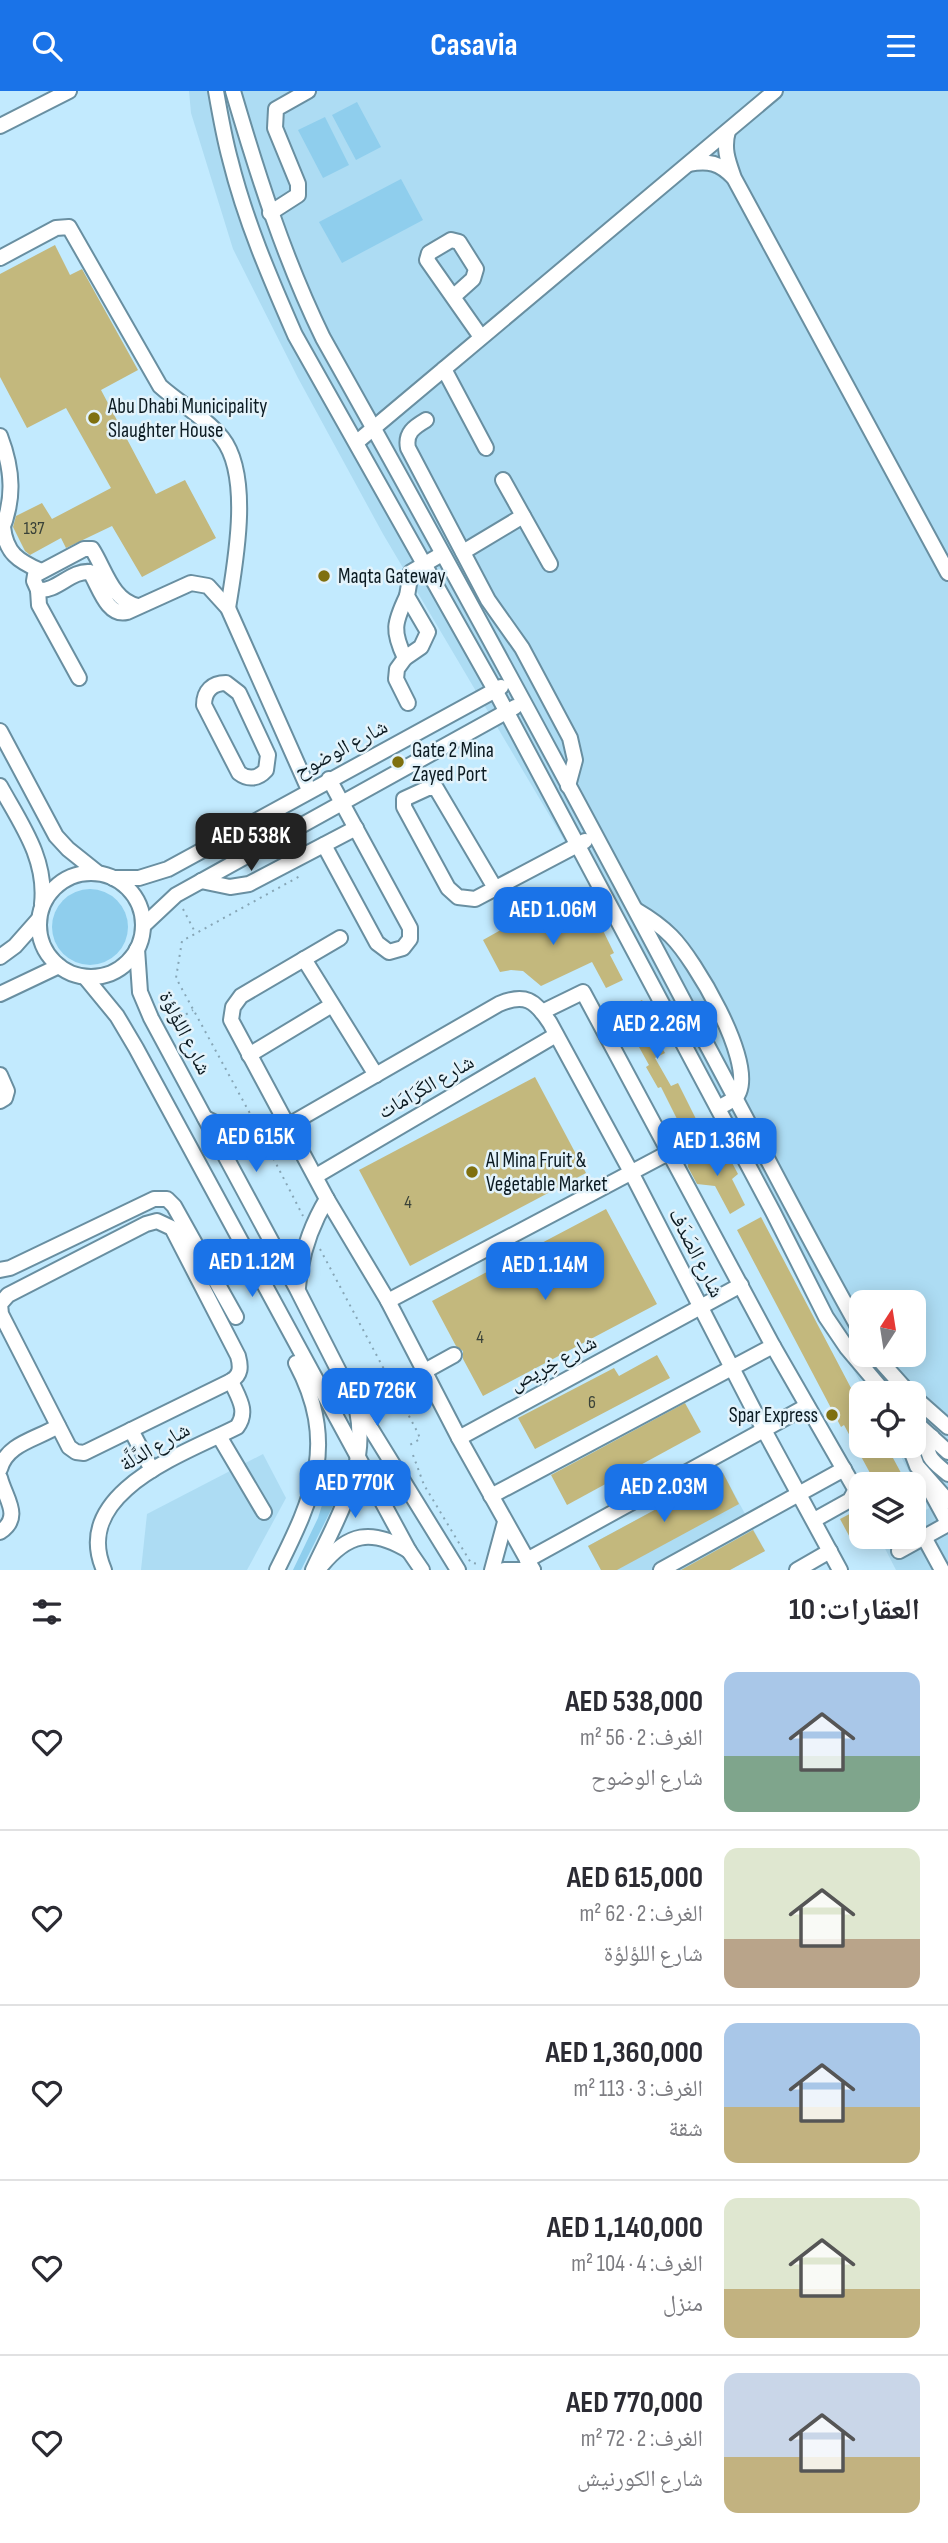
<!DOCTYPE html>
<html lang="ar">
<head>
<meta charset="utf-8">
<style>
	:root { --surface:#fff; --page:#f2f2f3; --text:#2b2b33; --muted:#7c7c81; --line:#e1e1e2; --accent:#1a73e8 }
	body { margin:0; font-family:"Sofia Sans Condensed","Noto Naskh Arabic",sans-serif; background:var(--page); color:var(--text); direction:rtl; height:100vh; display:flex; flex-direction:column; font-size:26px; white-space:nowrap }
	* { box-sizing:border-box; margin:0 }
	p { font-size:23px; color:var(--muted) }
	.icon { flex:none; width:38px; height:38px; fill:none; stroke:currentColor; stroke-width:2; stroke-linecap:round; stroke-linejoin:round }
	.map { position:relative; height:1479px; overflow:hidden; direction:ltr }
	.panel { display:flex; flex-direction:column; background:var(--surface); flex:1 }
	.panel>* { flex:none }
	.needle { width:46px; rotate:12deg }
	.fabs { position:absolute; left:849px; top:1199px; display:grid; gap:14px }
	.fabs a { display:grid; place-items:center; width:77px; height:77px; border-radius:14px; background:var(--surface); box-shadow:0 4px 18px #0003; font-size:35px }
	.price { position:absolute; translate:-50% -60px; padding:0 16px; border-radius:14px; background:var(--accent); color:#fff; font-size:23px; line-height:46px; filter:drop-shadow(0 2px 4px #0008) }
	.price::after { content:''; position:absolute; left:50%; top:42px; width:21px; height:16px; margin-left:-10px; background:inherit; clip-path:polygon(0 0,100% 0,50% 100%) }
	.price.on { background:#222; color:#fff }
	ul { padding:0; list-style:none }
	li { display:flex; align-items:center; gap:21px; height:175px; padding:0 28px }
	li+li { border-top:2px solid var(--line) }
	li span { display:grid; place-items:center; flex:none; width:196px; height:140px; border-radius:14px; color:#555 }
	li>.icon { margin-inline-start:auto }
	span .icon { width:84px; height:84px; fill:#fffc; stroke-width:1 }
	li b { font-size:30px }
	h2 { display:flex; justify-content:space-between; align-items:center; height:84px; padding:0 28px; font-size:30px }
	header { display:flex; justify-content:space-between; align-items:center; height:91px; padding:0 28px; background:var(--accent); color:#fff; font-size:32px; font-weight:700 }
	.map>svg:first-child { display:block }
</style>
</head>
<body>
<header><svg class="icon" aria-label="menu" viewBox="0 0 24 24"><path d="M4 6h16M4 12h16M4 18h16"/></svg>Casavia<svg class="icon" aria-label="search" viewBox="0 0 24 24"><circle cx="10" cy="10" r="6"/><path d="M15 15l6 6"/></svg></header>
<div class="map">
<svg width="948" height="1479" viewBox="0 0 948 1479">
	<rect width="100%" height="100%" fill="#c2eafe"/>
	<!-- built -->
	<g fill="#addcf3" fill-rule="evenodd">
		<path d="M189 0H948V1479H896L879 1446H914V1426L929 1417 895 1355 914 1354V1302H866L577 771 383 443 298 287 233 158 191 22ZM861 1211H914V1264H861Z"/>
		<path d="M263 1363 286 1407 247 1479H141L147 1423Z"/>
		<path d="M723 1382 765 1460 730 1479H601L588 1455Z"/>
	</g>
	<!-- green -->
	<g fill="#8fceed">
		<path d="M357 11 381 56 356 69 332 24Z"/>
		<path d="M325 26 349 74 323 87 298 39Z"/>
		<path d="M401 88 423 129 342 172 319 131Z"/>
		<circle cx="90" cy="836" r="38"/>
		<path d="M327 1398 339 1403 301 1479H293L318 1427Z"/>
	</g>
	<!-- building -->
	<g fill="#c3b87d">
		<path d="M55 154 70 184 82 178 138 279 101 299 156 403 185 389 216 447 142 486 112 435 66 457 61 447 30 464 25 460 13 436 16 425 42 412 52 428 111 397 66 317 27 337 0 286V183Z"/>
		<path d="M549 812 560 836 593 819 614 862 610 864 623 889 606 897 592 871 541 895 523 880 511 879 500 881 483 849Z"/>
		<path d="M642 909 656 935 651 938 665 962 655 967 671 995 678 992 699 1034 684 1042 661 996 658 997 646 976 649 974 634 947 631 948 618 922Z"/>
		<path d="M535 986 586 1082 410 1175 359 1079Z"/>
		<path d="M689 1063 729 1066 738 1083 732 1088 745 1114 730 1123 715 1095 697 1093 688 1076Z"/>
		<path d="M606 1118 657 1213 483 1305 463 1268V1260L456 1255 432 1210Z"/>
		<path d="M761 1126 861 1316V1354H886L907 1393H876L844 1334 841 1336 737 1139Z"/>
		<path d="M657 1264 670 1287 535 1358 518 1327 614 1277 619 1285Z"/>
		<path d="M685 1312 701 1341 567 1414 551 1384Z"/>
		<path d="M723 1382 739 1413 617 1479H601L588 1455Z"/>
		<path d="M861 1417V1451L854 1454 840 1428Z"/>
		<path d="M753 1439 765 1460 730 1479H681Z"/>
	</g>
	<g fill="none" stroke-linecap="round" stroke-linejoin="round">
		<!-- minor casing -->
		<g stroke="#698fa1" stroke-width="18">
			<g id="minor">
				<path d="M216 0C220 23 224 46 230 68 245 129 270 187 295 244L495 599 773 1121 826 1226 847 1257 885 1302"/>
				<path d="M233 0C258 85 284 167 323 247 452 476 577 708 700 941 754 1041 805 1142 861 1241"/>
				<path d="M0 35 69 0"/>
				<path d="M728 40C723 58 728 70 734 87L948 482"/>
				<path d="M689 73C708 69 720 72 733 86"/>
				<path d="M270 122 298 104V93L275 37 276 18 308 0"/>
				<path d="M0 167 56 137 69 136 160 295C180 313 205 326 222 347 252 385 235 473 228 517"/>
				<path d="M453 206 473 188 476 178 459 151 451 149 429 162 427 169 481 246"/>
				<path d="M444 278 486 357"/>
				<path d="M426 329C414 336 405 342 408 357L488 509 522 557 570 647 575 669 568 695"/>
				<path d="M0 345C13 379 15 409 0 443"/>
				<path d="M357 351 775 0"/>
				<path d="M503 389 550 473"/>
				<path d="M3 436C6 462 18 470 41 480"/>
				<path d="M463 461 523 425"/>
				<path d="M38 499 39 514 79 587"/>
				<path d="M138 515C112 510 105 478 92 458H84L35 484 34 490 38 499C57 501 71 479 90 481 99 495 107 526 127 521L191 492 208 495 228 517 309 699"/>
				<path d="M405 567C392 540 394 532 407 505"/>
				<path d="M226 592 239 602 268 664 266 679C258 688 248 689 239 682L204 614C204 600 212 592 226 592Z"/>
				<path d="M408 612 396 588 397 578 405 567 421 556 428 541 407 505 411 481 442 463"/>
				<path d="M0 640 56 745 68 758 98 782"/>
				<path d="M0 695C21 733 47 768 42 813"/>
				<path d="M324 754 377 852 389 861 403 857 410 848V837L329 688"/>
				<circle cx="91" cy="834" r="52"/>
				<path d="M113 787H139L168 778 501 596"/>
				<path d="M201 790 230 796 249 793 356 737"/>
				<path d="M495 797 436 697H428L404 708V716L448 797 458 806 475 808 585 750"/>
				<path d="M636 819C648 826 660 834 671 845 695 869 753 967 739 1001 736 1009 725 1013 718 1017"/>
				<path d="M143 835 176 804 515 616"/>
				<path d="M340 847 241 905 233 916 231 929 327 1108 388 1210 459 1347 533 1479"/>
				<path d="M137 858 140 901 151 927 297 1198 355 1312 458 1479"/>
				<path d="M0 866 15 855 38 829"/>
				<path d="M304 868 376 984"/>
				<path d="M85 886 117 925 136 957 409 1460 422 1479"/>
				<path d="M0 903 59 875"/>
				<path d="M542 921 583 901 773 1255 854 1396 855 1400 850 1409 814 1429"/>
				<path d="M249 964 332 914"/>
				<path d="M0 984 7 1000 5 1007 0 1010"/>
				<path d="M205 1027C233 1042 257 1046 287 1035L499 913C525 902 535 909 550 932L631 1081 764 1339 840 1479"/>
				<path d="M316 1085 556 944"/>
				<path d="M157 1130 172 1137 238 1265C241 1276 241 1284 231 1290L84 1362 76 1361 69 1356 1 1223 0 1213 8 1204 146 1133Z"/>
				<path d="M0 1179 10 1177 154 1108H167L174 1115 236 1226"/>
				<path d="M298 1196C301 1163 310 1136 327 1108"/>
				<path d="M388 1210 668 1062"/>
				<path d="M875 1264 909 1302"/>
				<path d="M425 1280 454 1264"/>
				<path d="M914 1306 948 1336"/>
				<path d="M914 1330 948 1361"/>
				<path d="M131 1339 152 1379"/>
				<path d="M219 1345 264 1421"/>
				<path d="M932 1346C921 1364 935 1372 948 1383"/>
				<path d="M459 1347 741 1194"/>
				<path d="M909 1354 917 1375 948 1410"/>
				<path d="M0 1378C7 1352 38 1348 58 1335"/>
				<path d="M0 1387C5 1407 23 1426 0 1441"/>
				<path d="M924 1388 948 1432"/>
				<path d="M491 1405 773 1255"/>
				<path d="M924 1446 942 1479"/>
				<path d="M899 1460 948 1433"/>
				<path d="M527 1469 807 1315"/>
				<path d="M321 1475C348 1442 371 1437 409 1460"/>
				<path d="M104 1479C70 1401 186 1362 237 1336 249 1320 238 1306 231 1290"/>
				<path d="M277 1479C314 1405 338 1351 296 1272"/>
				<path d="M313 1479C337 1427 369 1378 357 1319"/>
				<path d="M492 1479 505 1431"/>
				<path d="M504 1479H533"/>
				<path d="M661 1479 844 1378"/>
				<path d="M797 1479 830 1460"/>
			</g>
		</g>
		<!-- path -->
		<g stroke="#87a6b6" stroke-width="2" stroke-dasharray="2 5" stroke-linecap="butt">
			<path d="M183 818 195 841"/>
			<path d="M180 927 193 919"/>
			<path d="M253 1028 176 887 182 850 302 784"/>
			<path d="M267 1055 303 1125"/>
			<path d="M320 1158 418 1342 420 1348 408 1355"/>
			<path d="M413 1364 424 1394 471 1472 480 1473"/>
		</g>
		<!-- minor -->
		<use href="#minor" stroke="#fff" stroke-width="14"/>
	</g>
	<!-- markers -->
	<g fill="#7f700f" stroke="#e3f3fb" stroke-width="2.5">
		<circle cx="94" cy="327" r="7"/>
		<circle cx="324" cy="485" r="7"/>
		<circle cx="398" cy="671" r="7"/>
		<circle cx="472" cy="1081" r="7"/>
		<circle cx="832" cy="1324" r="7"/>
	</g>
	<g text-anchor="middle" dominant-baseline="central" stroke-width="5" stroke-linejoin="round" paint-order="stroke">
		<!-- number labels -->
		<g font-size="18" fill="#3a4239">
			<text x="34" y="437">137</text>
			<text x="408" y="1111">4</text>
			<text x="480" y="1246">4</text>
			<text x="592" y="1311">6</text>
		</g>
		<!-- poi labels -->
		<g font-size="21" fill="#0c1b22" stroke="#e3f3fb" text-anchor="start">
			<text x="108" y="315">Abu Dhabi Municipality<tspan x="108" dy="24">Slaughter House</tspan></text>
			<text x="338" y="485">Maqta Gateway</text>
			<text x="412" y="659">Gate 2 Mina<tspan x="412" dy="24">Zayed Port</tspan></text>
			<text x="486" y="1069">Al Mina Fruit &amp;<tspan x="486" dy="24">Vegetable Market</tspan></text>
			<text x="818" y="1324" text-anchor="end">Spar Express</text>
		</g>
		<!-- street labels -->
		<g font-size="21" fill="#0c1b22" stroke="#e3f3fb">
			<text transform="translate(341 658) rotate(-28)">شارع الوضوح</text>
			<text transform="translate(185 942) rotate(63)">شارع اللؤلؤة</text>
			<text transform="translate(426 996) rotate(-30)">شارع الكَرَامَات</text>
			<text transform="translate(696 1162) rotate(63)">شارع الصَدَف</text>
			<text transform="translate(553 1272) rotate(-28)">شارع خِرِيص</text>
			<text transform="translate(155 1356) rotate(-30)">شارع الدَّلَّة</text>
		</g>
	</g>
</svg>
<div class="fabs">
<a><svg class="needle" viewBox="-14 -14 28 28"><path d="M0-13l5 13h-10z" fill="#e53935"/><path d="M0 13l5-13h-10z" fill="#7c7c81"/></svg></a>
<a><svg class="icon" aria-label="locate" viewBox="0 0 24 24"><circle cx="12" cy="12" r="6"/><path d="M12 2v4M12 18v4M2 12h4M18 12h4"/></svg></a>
<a><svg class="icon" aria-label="layers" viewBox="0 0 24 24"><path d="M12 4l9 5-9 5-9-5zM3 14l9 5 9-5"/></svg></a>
</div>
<b class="price on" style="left:251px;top:782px">AED 538K</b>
<b class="price" style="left:553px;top:856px">AED 1.06M</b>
<b class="price" style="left:657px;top:970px">AED 2.26M</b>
<b class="price" style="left:256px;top:1083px">AED 615K</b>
<b class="price" style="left:717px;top:1087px">AED 1.36M</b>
<b class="price" style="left:252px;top:1208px">AED 1.12M</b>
<b class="price" style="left:545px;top:1211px">AED 1.14M</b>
<b class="price" style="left:377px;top:1337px">AED 726K</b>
<b class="price" style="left:355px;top:1429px">AED 770K</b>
<b class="price" style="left:664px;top:1433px">AED 2.03M</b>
</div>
<section class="panel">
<h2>العقارات: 10<svg class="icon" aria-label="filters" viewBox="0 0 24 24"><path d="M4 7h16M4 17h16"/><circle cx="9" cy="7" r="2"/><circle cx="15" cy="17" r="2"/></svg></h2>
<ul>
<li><span style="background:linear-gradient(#a9c7e8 60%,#7fa58c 0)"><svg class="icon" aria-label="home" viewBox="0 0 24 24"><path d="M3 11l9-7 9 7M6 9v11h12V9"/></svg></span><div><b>AED 538,000</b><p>الغرف: 2 · 56 m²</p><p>شارع الوضوح</p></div><svg class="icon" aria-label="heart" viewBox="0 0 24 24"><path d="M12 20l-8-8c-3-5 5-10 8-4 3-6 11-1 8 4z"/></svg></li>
<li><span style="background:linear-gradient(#dfe7d0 65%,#b9a48a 0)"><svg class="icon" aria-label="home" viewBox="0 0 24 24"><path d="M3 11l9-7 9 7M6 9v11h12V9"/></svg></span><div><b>AED 615,000</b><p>الغرف: 2 · 62 m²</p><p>شارع اللؤلؤة</p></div><svg class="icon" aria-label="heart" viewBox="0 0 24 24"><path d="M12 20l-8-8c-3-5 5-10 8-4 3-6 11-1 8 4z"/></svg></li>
<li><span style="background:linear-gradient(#a9c7e8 60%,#c2b280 0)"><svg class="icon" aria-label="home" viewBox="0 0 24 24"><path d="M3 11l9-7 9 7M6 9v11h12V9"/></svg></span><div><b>AED 1,360,000</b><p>الغرف: 3 · 113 m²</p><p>شقة</p></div><svg class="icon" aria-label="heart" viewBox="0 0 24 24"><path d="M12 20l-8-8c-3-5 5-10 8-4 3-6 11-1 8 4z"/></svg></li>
<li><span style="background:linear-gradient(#dfe7d0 65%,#c2b280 0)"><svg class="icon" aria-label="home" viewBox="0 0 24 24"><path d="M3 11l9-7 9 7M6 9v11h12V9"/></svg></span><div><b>AED 1,140,000</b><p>الغرف: 4 · 104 m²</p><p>منزل</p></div><svg class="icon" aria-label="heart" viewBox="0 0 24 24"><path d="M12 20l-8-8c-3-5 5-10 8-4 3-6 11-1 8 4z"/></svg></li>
<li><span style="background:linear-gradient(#c9d6e8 60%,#c2b280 0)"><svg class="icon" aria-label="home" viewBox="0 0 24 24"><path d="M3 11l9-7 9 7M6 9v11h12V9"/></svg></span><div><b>AED 770,000</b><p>الغرف: 2 · 72 m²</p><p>شارع الكورنيش</p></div><svg class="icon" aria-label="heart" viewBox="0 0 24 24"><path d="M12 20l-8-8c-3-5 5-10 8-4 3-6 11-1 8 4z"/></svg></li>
</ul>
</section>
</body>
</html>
